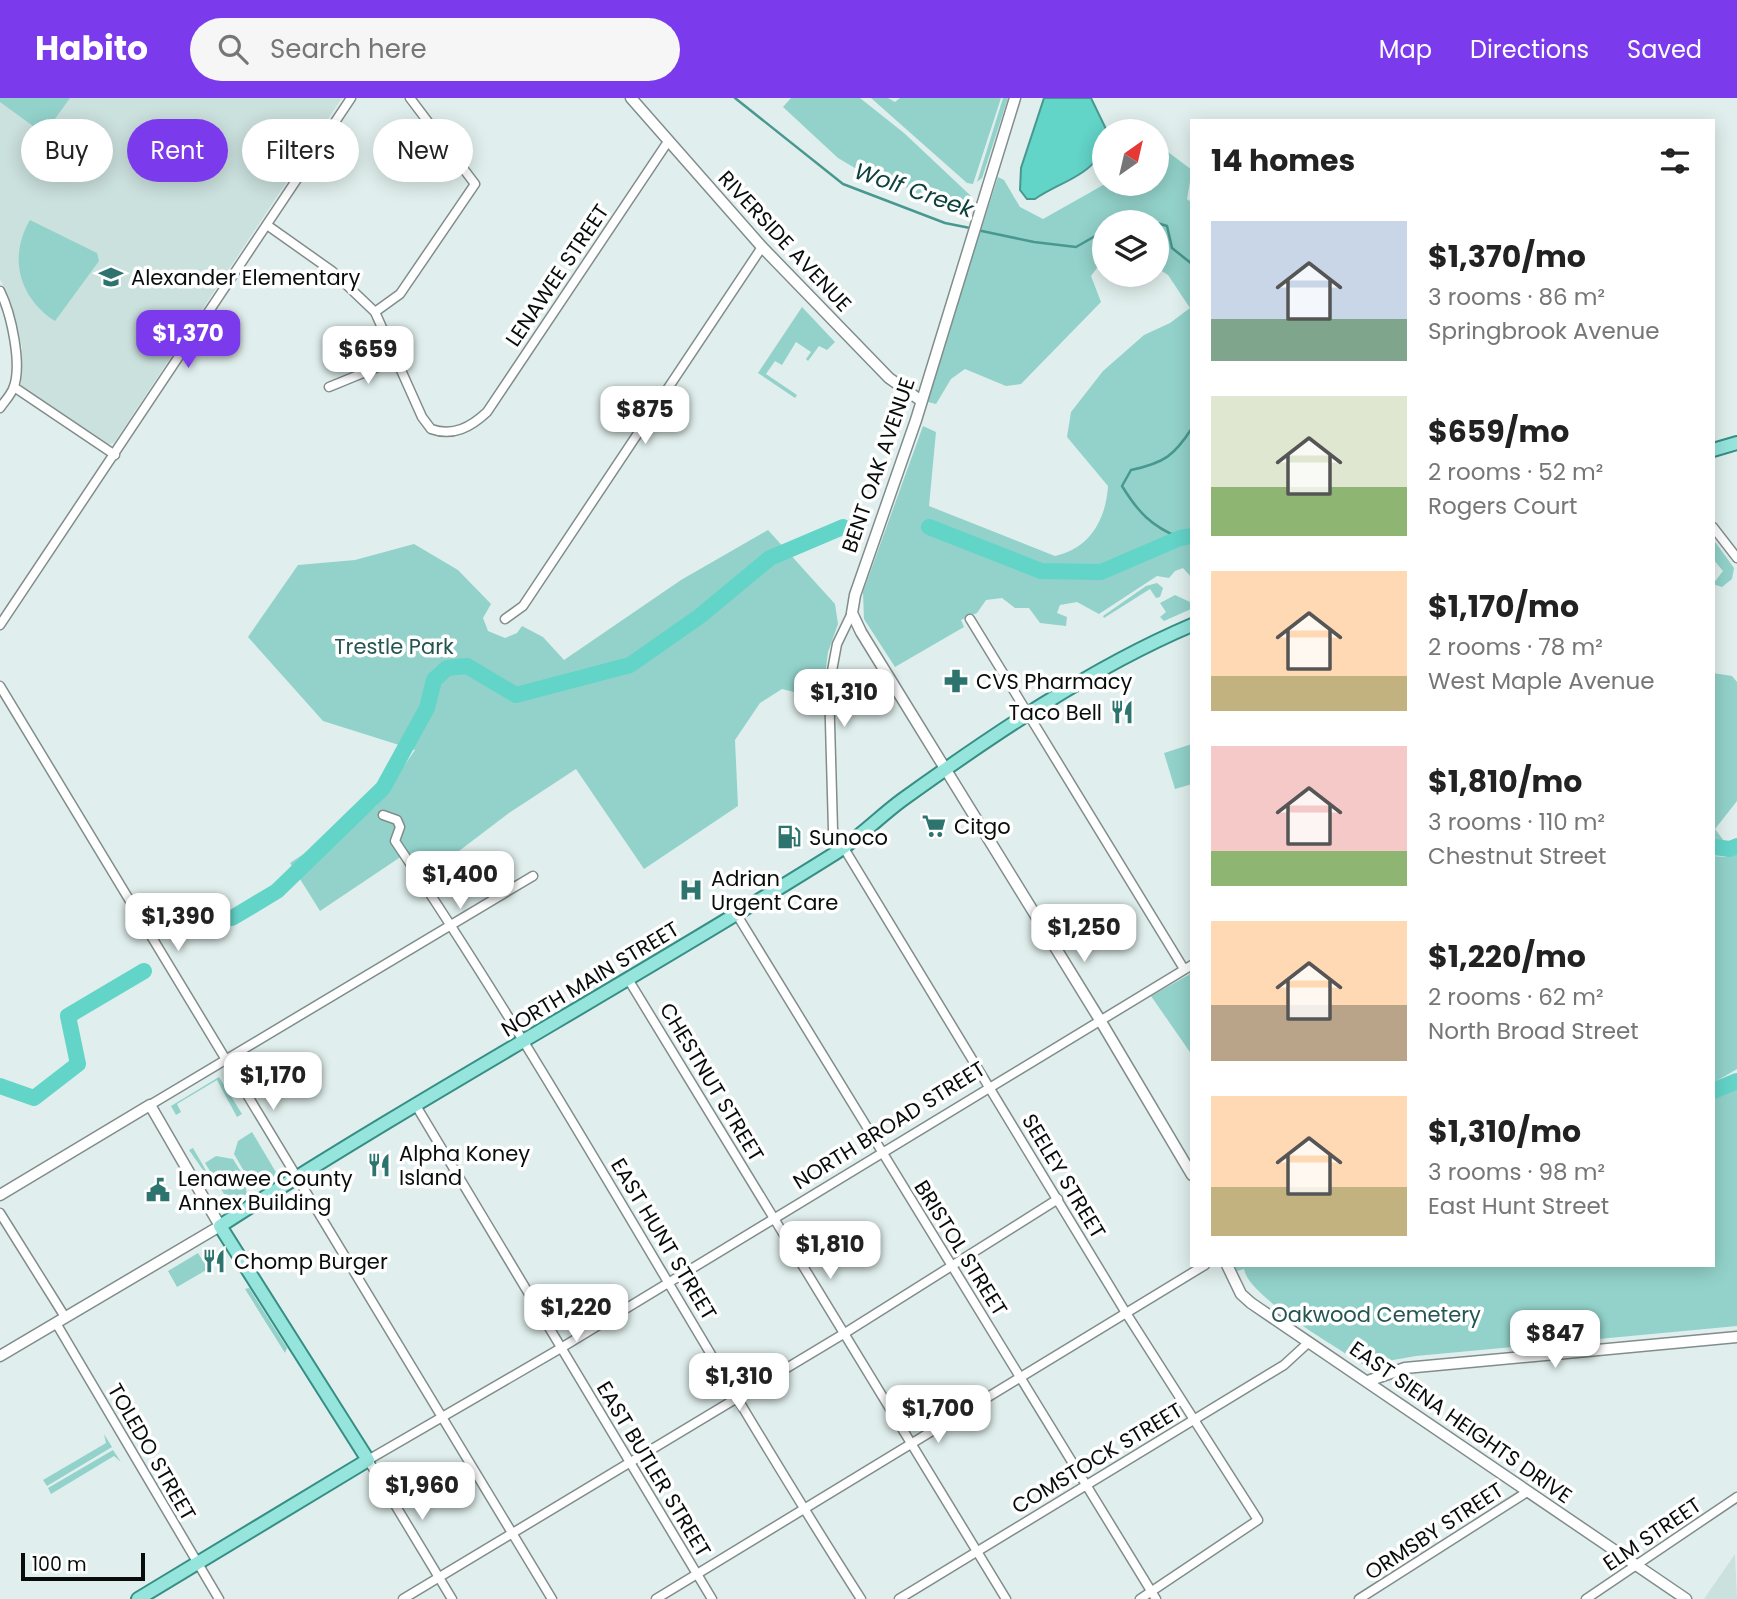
<!DOCTYPE html>
<html lang="en">
<head>
<meta charset="utf-8">
<style>
	:root { --surface:#fff; --page:#f6f6f6; --text:#222; --muted:#767676; --accent:#7c3aed }
	body { margin:0; font-family:Poppins,sans-serif; background:var(--page); color:var(--text); height:100vh; display:flex; flex-direction:column; font-size:26px; white-space:nowrap }
	* { box-sizing:border-box; margin:0 }
	p { font-size:23px; color:var(--muted) }
	.icon { flex:none; width:38px; height:38px; fill:none; stroke:currentColor; stroke-width:2; stroke-linecap:round; stroke-linejoin:round }
	.map { position:relative; flex:1; overflow:hidden }
	.sheet { position:absolute; left:1190px; top:21px; width:525px; height:1148px; display:flex; flex-direction:column; background:var(--surface); border-radius:0px; box-shadow:0 4px 18px #0003 }
	.sheet>* { flex:none }
	.top-card { position:absolute; left:21px; top:21px; width:665px; height:63px; display:flex; gap:14px }
	.needle { width:46px; rotate:34deg }
	.fabs { position:absolute; left:1092px; top:21px; display:grid; gap:14px }
	.fabs a { display:grid; place-items:center; width:77px; height:77px; border-radius:50%; background:var(--surface); box-shadow:0 4px 18px #0003; font-size:35px }
	.scale { position:absolute; left:21px; bottom:18px; width:124px; box-sizing:border-box; padding-left:7px; border:4px solid #080d0c; border-top:0; font-size:19px; line-height:24px; white-space:nowrap; color:#080d0c; -webkit-text-stroke:5px #fff; paint-order:stroke }
	.price { position:absolute; translate:-50% -60px; padding:0 16px; border-radius:14px; background:#fff; color:#222; font-size:23px; line-height:46px; filter:drop-shadow(0 2px 4px #0008) }
	.price::after { content:''; position:absolute; left:50%; top:42px; width:21px; height:16px; margin-left:-10px; background:inherit; clip-path:polygon(0 0,100% 0,50% 100%) }
	.price.selected { background:var(--accent); color:#fff }
	ul { padding:0; list-style:none }
	li { display:flex; align-items:center; gap:21px; height:175px; padding:0 21px }
	li span { display:grid; place-items:center; flex:none; width:196px; height:140px; border-radius:0px; color:#555 }
	li>.icon { margin-inline-start:auto }
	span .icon { width:84px; height:84px; fill:#fffc; stroke-width:1 }
	li b { font-size:30px }
	h2 { display:flex; justify-content:space-between; align-items:center; height:84px; padding:0 21px; font-size:30px }
	.tag { padding:0 24px; border-radius:32px; background:var(--surface); box-shadow:0 4px 18px #0003; font-size:24px; line-height:63px }
	.tag.selected { background:var(--accent); color:#fff }
	header { display:flex; align-items:center; gap:42px; box-sizing:border-box; height:98px; padding:0 35px; background:var(--accent); color:#fff }
	header strong { font-size:33px }
	nav { display:flex; gap:38px; margin-inline-start:auto; font-size:24px }
	.search { width:490px; height:63px; background:var(--page); display:flex; align-items:center; gap:18px; box-sizing:border-box; padding:0 24px; border-radius:38px; color:var(--muted); font-size:26px }
	.map>svg:first-child { display:block }
</style>
</head>
<body>
<header>
<strong>Habito</strong>
<div class="search"><svg class="icon" aria-label="search" viewBox="0 0 24 24"><circle cx="10" cy="10" r="6"/><path d="M15 15l6 6"/></svg>Search here</div>
<nav><a>Map</a><a>Directions</a><a>Saved</a></nav>
</header>
<div class="map">
<svg width="1737" height="1501" viewBox="0 0 1737 1501">
	<rect width="100%" height="100%" fill="#e0efed"/>
	<!-- built -->
	<g fill="#cbe1de">
		<path d="M0 0H342L114 345 105 347 21 288 22 249 11 205 0 181Z"/>
		<path d="M1735 1456 1737 1501H1704Z"/>
	</g>
	<!-- green -->
	<g fill="#92d2ca">
		<path d="M0 0H70L44 36 0 4Z"/>
		<path d="M791 0H860L904 35 971 98 967 114 931 103 904 88 870 79 838 60 783 9Z"/>
		<path d="M871 0H888L895 4 900 0H1001L973 86 967 85Z"/>
		<path d="M1003 0H1008L982 80 977 84Z"/>
		<path d="M1164 51 1192 72 1187 101 1192 105V480L1183 470 1175 473 1169 480 1157 478 1099 516 1077 504 1060 507 1057 515 1067 519 1066 528 1040 525 1029 510H1015L1002 500 986 502 977 515 961 522 964 529 895 569 864 521 863 494 923 328 936 334 929 408 1055 458C1089 451 1106 422 1108 388L1067 339 1071 314 1103 273 1144 237 1170 225 1190 210 1168 177 1157 170V124H1104V160L1091 178 1101 204 1021 286 1006 288 965 271 951 281 936 306 928 304 926 300 998 79 1004 82 1020 109 1043 121 1105 86H1157V56Z"/>
		<path d="M30 122 97 155 99 163 55 223C19 200 8 159 30 122Z"/>
		<path d="M802 209 835 244 827 252 819 248 808 263 806 261 811 254 796 244 782 267 775 263 766 276 797 297 795 300 758 275Z"/>
		<path d="M768 432 835 506 838 526 828 554 822 601 782 591 760 605 735 642 738 708 644 771 576 671 509 715 426 778 408 754 320 813 290 765 376 708 415 652 323 623 248 539 298 467 355 462 414 446 458 472 491 506 483 520 488 533 505 540 517 535 522 528 543 539 564 562 681 482Z"/>
		<path d="M1713 441 1734 470 1732 481 1722 489 1713 486 1723 473 1713 461Z"/>
		<path d="M1157 485 1163 490 1160 499 1156 500 1150 491 1104 520 1103 518 1146 488Z"/>
		<path d="M1175 497 1190 504 1191 511 1164 523 1160 519 1166 514 1160 505Z"/>
		<path d="M1713 575 1732 578 1737 584V703L1715 731 1730 751 1713 749Z"/>
		<path d="M1192 646V686L1175 691 1164 655Z"/>
		<path d="M1737 753V971L1713 985V758L1725 759Z"/>
		<path d="M1192 875V957L1151 898Z"/>
		<path d="M219 979 242 1016 237 1019 217 982 177 1006 181 1014 176 1017 171 1008Z"/>
		<path d="M1737 983V1228L1416 1258 1393 1262 1370 1271C1342 1252 1249 1200 1244 1171L1234 1174 1233 1167H1713V993Z"/>
		<path d="M252 1034 277 1076 260 1088 245 1075 234 1056 238 1043Z"/>
		<path d="M193 1050 219 1095 189 1052Z"/>
		<path d="M216 1058 233 1061 243 1077 247 1096 235 1101 224 1096 205 1065Z"/>
		<path d="M198 1155 208 1171 177 1189 168 1173Z"/>
		<path d="M249 1190 287 1250 285 1255 245 1191Z"/>
		<path d="M104 1336 112 1349 47 1388 43 1382 106 1345Z"/>
		<path d="M113 1352 121 1364 114 1358 51 1396 48 1390Z"/>
	</g>
	<!-- water -->
	<path fill="#63d4c8" stroke="#489890" stroke-width="2" d="M1044 0H1091L1107 33H1104C1104 77 1065 80 1035 101H1027L1020 92 1021 70Z"/>
	<g fill="none" stroke-linecap="round" stroke-linejoin="round">
		<!-- stream -->
		<g stroke="#489890" stroke-width="2.5">
			<path d="M735 0 843 86 945 125 970 130"/>
			<path d="M1125 124 1140 120 1155 124"/>
			<path d="M1157 125 1167 128 1172 150 1192 166"/>
			<path d="M977 132 1034 144 1076 149 1104 133"/>
			<path d="M1180 440C1151 428 1138 414 1122 388L1131 372C1164 365 1174 358 1192 330"/>
		</g>
		<!-- river -->
		<g stroke="#63d4c8" stroke-width="16">
			<path d="M929 429 1041 473 1101 474 1180 440 1192 438"/>
			<path d="M1713 749 1730 751 1737 748"/>
			<path d="M232 820 277 793 383 690 427 610 434 582 447 570 467 568 516 597 630 567 700 518 770 460 843 429"/>
			<path d="M0 988 34 1000 78 966 68 918 144 873"/>
			<path d="M1713 993 1737 983"/>
		</g>
		<!-- minor casing -->
		<g stroke="#808d8b" stroke-width="11">
			<g id="minor">
				<path d="M267 127 332 173 375 214 422 319 431 331C453 339 471 329 487 314L667 45"/>
				<path d="M0 193C11 215 23 268 13 291 10 298 4 304 0 310"/>
				<path d="M375 214 400 196 475 86 410 0"/>
				<path d="M14 289 115 357"/>
				<path d="M329 289 395 262"/>
				<path d="M1713 429 1737 460"/>
				<path d="M852 515 837 546 829 589 833 732 1126 1215 1258 1422 1140 1501"/>
				<path d="M505 521 523 508 762 149"/>
				<path d="M970 521 1184 871"/>
				<path d="M0 527 351 0"/>
				<path d="M0 588 552 1501"/>
				<path d="M383 717 397 722 400 729 395 743C561 989 701 1251 861 1501"/>
				<path d="M737 817 1156 1501"/>
				<path d="M628 881 1006 1501"/>
				<path d="M415 1006 712 1501"/>
				<path d="M150 1007 533 778"/>
				<path d="M0 1115 65 1219"/>
				<path d="M56 1225 219 1501"/>
				<path d="M403 1501 845 1235 1058 1101"/>
				<path d="M452 1501 368 1362 561 1250 1192 867"/>
				<path d="M656 1501 1205 1167"/>
				<path d="M899 1501 1284 1267 1309 1244"/>
				<path d="M1359 1501 1527 1394"/>
				<path d="M1586 1501 1737 1399"/>
			</g>
		</g>
		<!-- tertiary casing -->
		<g stroke="#808d8b" stroke-width="13">
			<g id="tertiary">
				<path d="M631 0 762 149 889 280 920 302"/>
				<path d="M1015 0 916 322 855 497 852 515 861 534 1100 922 1192 1077"/>
				<path d="M0 1097 150 1007 220 1128 0 1258"/>
				<path d="M1227 1167 1241 1196 1251 1205 1686 1501"/>
				<path d="M1368 1283 1405 1270 1737 1239"/>
			</g>
		</g>
		<!-- primary casing -->
		<g stroke="#368e85" stroke-width="16">
			<g id="primary">
				<path d="M1713 352 1737 345"/>
				<path d="M138 1501 368 1362 220 1128C421 998 632 883 834 756 859 740 879 719 902 702 991 638 1091 570 1192 527"/>
			</g>
		</g>
		<!-- minor -->
		<use href="#minor" stroke="#fff" stroke-width="8"/>
		<!-- tertiary -->
		<use href="#tertiary" stroke="#fff" stroke-width="10"/>
		<!-- primary -->
		<use href="#primary" stroke="#95e5dd" stroke-width="12"/>
	</g>
	<!-- icons -->
	<defs>
		<g id="school-bare" transform="scale(1.89)"><path d="M0-5L7-2L0 1L-7-2ZM-4 1L0 2.5L4 1V4Q0 6-4 4Z" fill="#2c746d" stroke="#fff" stroke-width="2.5" paint-order="stroke"/></g>
		<g id="pharmacy-bare" transform="scale(1.89)"><path d="M-2-6h4v4h4v4h-4v4h-4v-4h-4v-4h4Z" fill="#2c746d" stroke="#fff" stroke-width="2.5" paint-order="stroke"/></g>
		<g id="restaurant-bare" transform="scale(1.89)"><path d="M-5-6h1v4h1v-4h1v4h1v-4h1v5L-1.5 .5V6h-2V.5L-5-1ZM5-6V6H3V1.5H1.5Q1.5-4 5-6Z" fill="#2c746d" stroke="#fff" stroke-width="2.5" paint-order="stroke"/></g>
		<g id="supermarket-bare" transform="scale(1.89)"><path d="M-6-5.5h2.5l.6 2H6L4.5 2H-2.5L-4.4-4H-6ZM-1.5 3.2a1.3 1.3 0 1 0 .1 0ZM3 3.2a1.3 1.3 0 1 0 .1 0Z" fill="#2c746d" stroke="#fff" stroke-width="2.5" paint-order="stroke"/></g>
		<g id="fuel-bare" transform="scale(1.89)"><path d="M-5.5-6h7V0h2V4h1.3V-2.5L3-4.5l.8-.8L6-3V5H2.5V1h-1V6h-7ZM-4.2-4.7v3.2H.2V-4.7Z" fill="#2c746d" stroke="#fff" stroke-width="2.5" paint-order="stroke"/></g>
		<g id="hospital-bare" transform="scale(1.89)"><path d="M-5-5h3v3.5h4V-5h3V5h-3V1.5h-4V5h-3Z" fill="#2c746d" stroke="#fff" stroke-width="2.5" paint-order="stroke"/></g>
		<g id="civic-bare" transform="scale(1.89)"><path d="M-.6-6.5H3V-4.5H.6V-3L4-1V1h2V6H-6V1h2V-1L-.6-3ZM-1.2 2.5V6h2.4V2.5Z" fill="#2c746d" stroke="#fff" stroke-width="2.5" paint-order="stroke"/></g>
	</defs>
	<g fill-rule="evenodd">
		<use href="#school-bare" x="111" y="179"/>
		<use href="#pharmacy-bare" x="956" y="583"/>
		<use href="#restaurant-bare" x="1122" y="614"/>
		<use href="#supermarket-bare" x="934" y="728"/>
		<use href="#fuel-bare" x="789" y="739"/>
		<use href="#hospital-bare" x="691" y="792"/>
		<use href="#restaurant-bare" x="379" y="1067"/>
		<use href="#civic-bare" x="158" y="1092"/>
		<use href="#restaurant-bare" x="214" y="1163"/>
	</g>
	<g text-anchor="middle" dominant-baseline="central" stroke-width="7" stroke-linejoin="round" paint-order="stroke">
		<!-- street labels -->
		<g font-size="21" fill="#080d0c" stroke="#fff">
			<text transform="translate(785 143) rotate(47)">RIVERSIDE AVENUE</text>
			<text transform="translate(557 177) rotate(-56)">LENAWEE STREET</text>
			<text transform="translate(878 367) rotate(-71)">BENT OAK AVENUE</text>
			<text transform="translate(590 881) rotate(-31)">NORTH MAIN STREET</text>
			<text transform="translate(712 984) rotate(59)">CHESTNUT STREET</text>
			<text transform="translate(889 1027) rotate(-32)">NORTH BROAD STREET</text>
			<text transform="translate(1064 1078) rotate(59)">SEELEY STREET</text>
			<text transform="translate(664 1141) rotate(59)">EAST HUNT STREET</text>
			<text transform="translate(961 1150) rotate(58)">BRISTOL STREET</text>
			<text transform="translate(1461 1324) rotate(35)">EAST SIENA HEIGHTS DRIVE</text>
			<text transform="translate(152 1354) rotate(60)">TOLEDO STREET</text>
			<text transform="translate(1097 1360) rotate(-31)">COMSTOCK STREET</text>
			<text transform="translate(654 1371) rotate(59)">EAST BUTLER STREET</text>
			<text transform="translate(1434 1433) rotate(-33)">ORMSBY STREET</text>
			<text transform="translate(1652 1436) rotate(-34)">ELM STREET</text>
		</g>
		<!-- poi labels -->
		<g font-size="21" fill="#080d0c" stroke="#fff" text-anchor="start">
			<text x="131" y="179">Alexander Elementary</text>
			<text x="976" y="583">CVS Pharmacy</text>
			<text x="1102" y="614" text-anchor="end">Taco Bell</text>
			<text x="954" y="728">Citgo</text>
			<text x="809" y="739">Sunoco</text>
			<text x="711" y="780">Adrian<tspan x="711" dy="24">Urgent Care</tspan></text>
			<text x="399" y="1055">Alpha Koney<tspan x="399" dy="24">Island</tspan></text>
			<text x="178" y="1080">Lenawee County<tspan x="178" dy="24">Annex Building</tspan></text>
			<text x="234" y="1163">Chomp Burger</text>
		</g>
		<!-- park labels -->
		<g font-size="21" fill="#245550" stroke="#fff">
			<text x="394" y="548">Trestle Park</text>
			<text x="1376" y="1216">Oakwood Cemetery</text>
		</g>
		<!-- water labels -->
		<g font-size="23" font-style="italic" fill="#0d413d" stroke="#fff">
			<text transform="translate(914 92) rotate(19)">Wolf Creek</text>
		</g>
	</g>
</svg>
<div class="fabs">
<a><svg class="needle" viewBox="-14 -14 28 28"><path d="M0-13l5 13h-10z" fill="#e53935"/><path d="M0 13l5-13h-10z" fill="#767676"/></svg></a>
<a><svg class="icon" aria-label="layers" viewBox="0 0 24 24"><path d="M12 4l9 5-9 5-9-5zM3 14l9 5 9-5"/></svg></a>
</div>
<div class="scale">100 m</div>
<b class="price selected" style="left:188px;top:272px">$1,370</b>
<b class="price" style="left:368px;top:288px">$659</b>
<b class="price" style="left:645px;top:348px">$875</b>
<b class="price" style="left:844px;top:631px">$1,310</b>
<b class="price" style="left:460px;top:813px">$1,400</b>
<b class="price" style="left:178px;top:855px">$1,390</b>
<b class="price" style="left:1084px;top:866px">$1,250</b>
<b class="price" style="left:273px;top:1014px">$1,170</b>
<b class="price" style="left:830px;top:1183px">$1,810</b>
<b class="price" style="left:576px;top:1246px">$1,220</b>
<b class="price" style="left:1555px;top:1272px">$847</b>
<b class="price" style="left:739px;top:1315px">$1,310</b>
<b class="price" style="left:938px;top:1347px">$1,700</b>
<b class="price" style="left:422px;top:1424px">$1,960</b>
<div class="top-card">
<a class="tag">Buy</a>
<a class="tag selected">Rent</a>
<a class="tag">Filters</a>
<a class="tag">New</a>
</div>
<section class="sheet">
<h2>14 homes<svg class="icon" aria-label="filters" viewBox="0 0 24 24"><path d="M4 7h16M4 17h16"/><circle cx="9" cy="7" r="2"/><circle cx="15" cy="17" r="2"/></svg></h2>
<ul>
<li><span style="background:linear-gradient(#c9d6e8 70%,#7fa58c 0)"><svg class="icon" aria-label="home" viewBox="0 0 24 24"><path d="M3 11l9-7 9 7M6 9v11h12V9"/></svg></span><div><b>$1,370/mo</b><p>3 rooms · 86 m²</p><p>Springbrook Avenue</p></div></li>
<li><span style="background:linear-gradient(#dfe7d0 65%,#8fb573 0)"><svg class="icon" aria-label="home" viewBox="0 0 24 24"><path d="M3 11l9-7 9 7M6 9v11h12V9"/></svg></span><div><b>$659/mo</b><p>2 rooms · 52 m²</p><p>Rogers Court</p></div></li>
<li><span style="background:linear-gradient(#ffd9b3 75%,#c2b280 0)"><svg class="icon" aria-label="home" viewBox="0 0 24 24"><path d="M3 11l9-7 9 7M6 9v11h12V9"/></svg></span><div><b>$1,170/mo</b><p>2 rooms · 78 m²</p><p>West Maple Avenue</p></div></li>
<li><span style="background:linear-gradient(#f6c9c9 75%,#8fb573 0)"><svg class="icon" aria-label="home" viewBox="0 0 24 24"><path d="M3 11l9-7 9 7M6 9v11h12V9"/></svg></span><div><b>$1,810/mo</b><p>3 rooms · 110 m²</p><p>Chestnut Street</p></div></li>
<li><span style="background:linear-gradient(#ffd9b3 60%,#b9a48a 0)"><svg class="icon" aria-label="home" viewBox="0 0 24 24"><path d="M3 11l9-7 9 7M6 9v11h12V9"/></svg></span><div><b>$1,220/mo</b><p>2 rooms · 62 m²</p><p>North Broad Street</p></div></li>
<li><span style="background:linear-gradient(#ffd9b3 65%,#c2b280 0)"><svg class="icon" aria-label="home" viewBox="0 0 24 24"><path d="M3 11l9-7 9 7M6 9v11h12V9"/></svg></span><div><b>$1,310/mo</b><p>3 rooms · 98 m²</p><p>East Hunt Street</p></div></li>
</ul>
</section>
</div>
</body>
</html>
